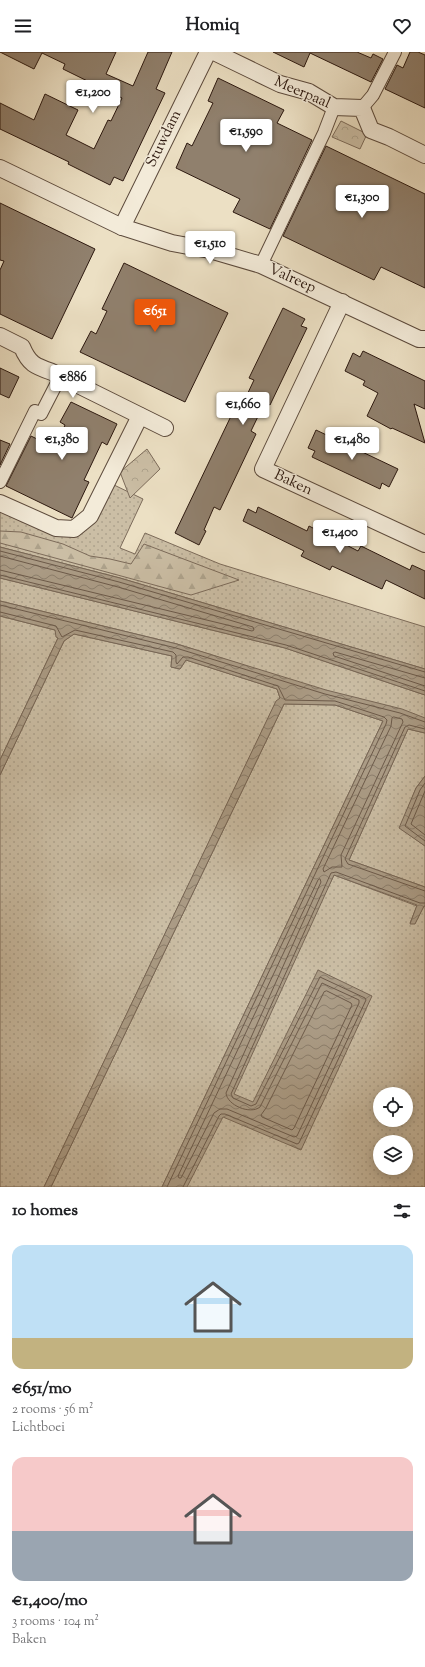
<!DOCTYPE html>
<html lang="en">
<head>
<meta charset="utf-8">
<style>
	:root { --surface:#fff; --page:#f2f2f2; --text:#202124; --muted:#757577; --accent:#ea580c }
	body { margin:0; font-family:"Sorts Mill Goudy",serif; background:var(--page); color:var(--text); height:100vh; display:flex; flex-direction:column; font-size:15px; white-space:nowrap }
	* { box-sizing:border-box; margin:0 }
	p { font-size:13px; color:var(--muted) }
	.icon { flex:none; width:22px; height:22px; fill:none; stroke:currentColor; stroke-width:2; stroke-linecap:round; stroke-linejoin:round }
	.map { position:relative; height:1135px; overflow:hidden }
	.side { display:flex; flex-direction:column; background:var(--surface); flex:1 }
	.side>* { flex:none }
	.buttons { position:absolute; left:373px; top:1035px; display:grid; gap:8px }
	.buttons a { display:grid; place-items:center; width:40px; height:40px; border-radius:50%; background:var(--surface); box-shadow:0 2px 10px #0003; font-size:20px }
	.price { position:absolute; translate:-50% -34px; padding:0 9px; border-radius:4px; background:#fff; color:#222; font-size:13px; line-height:26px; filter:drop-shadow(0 1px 2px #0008) }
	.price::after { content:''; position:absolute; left:50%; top:24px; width:12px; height:9px; margin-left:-6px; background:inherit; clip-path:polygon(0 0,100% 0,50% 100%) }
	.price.selected { background:var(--accent); color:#fff }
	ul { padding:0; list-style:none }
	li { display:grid; align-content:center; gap:8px; height:212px; padding:0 12px }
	li span { display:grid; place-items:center; height:124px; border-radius:12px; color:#555 }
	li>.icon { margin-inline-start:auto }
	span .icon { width:72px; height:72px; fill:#fffc; stroke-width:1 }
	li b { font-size:17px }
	h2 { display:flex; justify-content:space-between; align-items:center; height:48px; padding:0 12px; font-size:17px }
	header { display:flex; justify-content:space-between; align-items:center; height:52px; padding:0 12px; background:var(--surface); font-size:18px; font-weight:700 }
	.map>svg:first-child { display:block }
</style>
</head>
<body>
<header><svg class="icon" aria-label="menu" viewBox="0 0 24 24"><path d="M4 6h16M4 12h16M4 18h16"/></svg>Homiq<svg class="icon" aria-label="heart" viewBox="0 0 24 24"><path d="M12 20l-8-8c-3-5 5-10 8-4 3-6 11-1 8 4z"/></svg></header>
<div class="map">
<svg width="425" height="1135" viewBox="0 0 425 1135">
	<defs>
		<pattern id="grass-dots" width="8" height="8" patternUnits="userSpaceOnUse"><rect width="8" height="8" fill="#cbbea5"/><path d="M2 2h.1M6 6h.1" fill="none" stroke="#aea38d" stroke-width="1.8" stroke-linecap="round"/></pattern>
		<pattern id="forest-firs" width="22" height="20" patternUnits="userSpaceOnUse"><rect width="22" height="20" fill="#cbbea5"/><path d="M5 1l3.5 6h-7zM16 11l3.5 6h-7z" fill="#aea38d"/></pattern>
		<pattern id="park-crowns" width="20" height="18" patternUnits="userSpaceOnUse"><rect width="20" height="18" fill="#cbbea5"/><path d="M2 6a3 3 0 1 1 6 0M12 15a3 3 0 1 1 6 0" fill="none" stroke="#aea38d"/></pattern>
		<pattern id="water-waves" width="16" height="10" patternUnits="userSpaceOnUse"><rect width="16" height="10" fill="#ab9c86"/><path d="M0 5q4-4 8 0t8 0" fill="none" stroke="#8b7e6c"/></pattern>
	</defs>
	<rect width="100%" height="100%" fill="#ece0c4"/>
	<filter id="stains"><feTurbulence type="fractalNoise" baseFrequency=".005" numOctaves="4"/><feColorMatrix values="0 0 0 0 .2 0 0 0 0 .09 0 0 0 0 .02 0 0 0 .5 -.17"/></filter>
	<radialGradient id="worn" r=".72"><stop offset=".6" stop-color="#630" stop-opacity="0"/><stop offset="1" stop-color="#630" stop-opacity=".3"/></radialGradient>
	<!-- grass -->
	<g fill="url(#grass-dots)" stroke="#7c6b5a" fill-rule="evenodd">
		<path d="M112 432 143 447 120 496 135 502 145 481 220 512 425 575V617L120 526 0 495V457L63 482Z"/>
		<path d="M0 526 285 596 425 643V671L177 592 0 549Z"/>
		<path d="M0 564 55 578 58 586 0 708Z"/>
		<path d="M74 582 172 604 171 615 180 617 186 608 277 637 280 646 276 650 44 1135H0V723L64 589Z"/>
		<path d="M284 652 335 653 383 669 162 1135H51Z"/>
		<path d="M408 677 425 681V724L416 736 400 776 425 794V835L349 808Z"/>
		<path d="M334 823 417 854 410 871H415L424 854H425V1135H180ZM380 1042H406V1068H380ZM380 1090H406V1116H380Z"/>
	</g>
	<!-- forest -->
	<path fill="url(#forest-firs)" stroke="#7c6b5a" d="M0 479 21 480 63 492 90 504 110 507 131 512 144 492 239 528 191 543 0 491Z"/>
	<!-- park -->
	<g fill="url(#park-crowns)" stroke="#7c6b5a">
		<path d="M341 69 367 82 360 97 332 85Z"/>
		<path d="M147 397 160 417 130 446 120 420Z"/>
	</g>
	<!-- water -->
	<g fill="url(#water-waves)" stroke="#786756">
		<path d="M0 495 120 526 425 617V643L285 596 0 526Z"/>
		<path d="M0 549 177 592 326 638 402 657 425 666V681L408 677 349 808 425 835V854H424L415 872H410L417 853 334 823 234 1042 253 1050 318 918 372 944 301 1098 223 1065 187 1135H162L383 669 335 653 284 652 51 1135H44L276 649 280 646 277 637 186 608 180 617 171 615 172 604 74 582 64 589 0 723V708L58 586 56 585 55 578 0 564Z"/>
		<path d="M425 724V794L399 776 416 736Z"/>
	</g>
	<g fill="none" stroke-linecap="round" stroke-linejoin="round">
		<!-- shore -->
		<g stroke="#6c5a4a" stroke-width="1">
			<path d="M0 499 119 530 425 620"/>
			<path d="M0 504 118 535 253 575 254 578 252 579 0 518"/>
			<path d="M0 523 286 593 425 639"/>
			<path d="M0 553 176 596 325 642 400 661 425 670"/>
			<path d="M0 560 56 574 62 585 75 578 173 600 176 603V610L177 612 183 605H188L278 634 285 648 335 649 384 665 387 668 386 672 167 1135"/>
			<path d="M425 626 335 600 333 601 334 604 425 634"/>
			<path d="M394 665 402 667 403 670 341 803 342 815H332L324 820 323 817 391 674 392 666Z"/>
			<path d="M425 677 409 673 405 675 345 807 348 812 425 839"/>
			<path d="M425 731 420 738 405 774 425 789"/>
			<path d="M425 739 411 772 425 783"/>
			<path d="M320 827 321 830 226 1041C227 1053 250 1063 260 1055L322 931 359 948V951L297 1084 294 1085 227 1057H220L214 1061 181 1126H179L178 1124 318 828Z"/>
			<path d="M327 939 351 951 352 953 294 1076 292 1078 262 1065 261 1063 266 1056 324 940Z"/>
			<path d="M183 1135 219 1064 221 1062H225L297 1092 299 1091 366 948 365 946 320 925 256 1052 251 1054 233 1046 231 1042 331 821 336 820 420 851H425"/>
		</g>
	</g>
	<!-- building -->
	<g fill="#90806d" stroke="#2c180f">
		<path d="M0 0H116L106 22 133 34 148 0H172L156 37 165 41 123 129 114 125 110 133 68 112 69 110 0 77V51L34 68 45 42 78 58 66 83 94 97 108 68 111 69 122 46 63 17 65 12 42 1 34 17Z"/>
		<path d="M273 0H357L371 6 373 2 383 7 371 30 310 1 304 15Z"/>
		<path d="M410 0H418L425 3V56L385 37 397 13 403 16Z"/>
		<path d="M218 26 284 58 277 71 312 88 270 177 233 160 240 147 176 116 187 91 192 94 213 51 208 49Z"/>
		<path d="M326 94 425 142V236L381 215 374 228 283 184Z"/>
		<path d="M0 151 95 197 52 287 0 262V218L4 209 0 208Z"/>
		<path d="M124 211 228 261 185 350 80 300 91 279 96 282 107 259 102 257Z"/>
		<path d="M283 256 305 267 301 274 307 276 270 353 265 350 251 379 256 382 220 458 214 455 204 478 206 479 199 493 175 481 232 362 237 364 254 328 249 326Z"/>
		<path d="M363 299 425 329V357L414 352 425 391 392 376 391 377 367 364 378 341 363 333 365 329 345 319 353 301 360 305Z"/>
		<path d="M0 316 19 325 9 346 0 342Z"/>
		<path d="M71 350 117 372 107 393 102 390 84 428 89 430 72 466 6 434 31 384 55 396 65 373 60 370Z"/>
		<path d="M316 378 398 417 389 435 382 431 380 437 312 405 315 399 308 396Z"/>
		<path d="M0 388 10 392 0 413Z"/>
		<path d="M258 455 307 479 309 474 358 499 361 494 410 518 412 513 425 519V547L386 528 382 537 332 514 330 518 301 504 304 499 243 469 248 457 256 461Z"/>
	</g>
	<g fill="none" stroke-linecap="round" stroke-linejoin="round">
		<!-- pedestrian casing -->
		<g stroke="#5c4a3c" stroke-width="14">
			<g id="pedestrian">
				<path d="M362 56 373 43 395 0"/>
				<path d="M261 213 324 81 334 55"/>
				<path d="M0 430 35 359 41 362 60 325"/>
			</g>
		</g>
		<!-- minor casing -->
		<g stroke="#5c4a3c" stroke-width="18">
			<g id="minor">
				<path d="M214 0 280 32 309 40 334 55 362 56 371 78 389 85 425 103"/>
				<path d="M0 116 122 175 172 191 210 198 261 213 419 287H425"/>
				<path d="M122 175 208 0"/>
				<path d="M342 250 263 417 425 492"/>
				<path d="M0 284 22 295C29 312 35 314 52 320L165 376"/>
				<path d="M0 451 56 476 74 477 90 464 140 364"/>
			</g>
		</g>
		<!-- pedestrian -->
		<use href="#pedestrian" stroke="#f3ebd9" stroke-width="12"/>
		<!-- minor -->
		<use href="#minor" stroke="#f3ebd9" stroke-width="16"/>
	</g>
	<g text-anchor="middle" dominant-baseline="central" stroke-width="3" stroke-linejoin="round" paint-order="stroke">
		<!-- street labels -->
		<g font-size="15" fill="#2c180f" stroke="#f3ebd9">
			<text transform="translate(302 41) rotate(23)">Meerpaal</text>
			<text transform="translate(164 87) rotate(-64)">Stuwdam</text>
			<text transform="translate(292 227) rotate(24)">Valreep</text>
			<text transform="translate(293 431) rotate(25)">Baken</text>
		</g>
	</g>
	<rect width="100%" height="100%" filter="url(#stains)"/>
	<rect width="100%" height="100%" fill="url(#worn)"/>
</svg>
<div class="buttons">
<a><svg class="icon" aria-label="locate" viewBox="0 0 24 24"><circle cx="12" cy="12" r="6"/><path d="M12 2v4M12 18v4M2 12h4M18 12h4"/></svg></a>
<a><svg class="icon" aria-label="layers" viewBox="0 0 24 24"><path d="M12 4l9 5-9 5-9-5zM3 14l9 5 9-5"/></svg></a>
</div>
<b class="price" style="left:93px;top:62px">€1,200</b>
<b class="price" style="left:246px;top:101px">€1,590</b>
<b class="price" style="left:362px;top:167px">€1,300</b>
<b class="price" style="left:210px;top:213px">€1,510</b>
<b class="price selected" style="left:155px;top:281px">€651</b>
<b class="price" style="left:73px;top:347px">€886</b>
<b class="price" style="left:243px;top:374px">€1,660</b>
<b class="price" style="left:62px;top:409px">€1,380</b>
<b class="price" style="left:352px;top:409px">€1,480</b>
<b class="price" style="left:340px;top:502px">€1,400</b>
</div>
<section class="side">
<h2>10 homes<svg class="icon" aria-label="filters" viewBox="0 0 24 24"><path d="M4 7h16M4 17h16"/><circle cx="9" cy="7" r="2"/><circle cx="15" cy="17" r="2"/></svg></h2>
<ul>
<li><span style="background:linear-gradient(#bfe0f5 75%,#c2b280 0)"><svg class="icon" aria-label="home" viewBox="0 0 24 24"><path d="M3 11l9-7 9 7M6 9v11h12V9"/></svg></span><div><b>€651/mo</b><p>2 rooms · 56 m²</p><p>Lichtboei</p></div></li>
<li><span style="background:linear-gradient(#f6c9c9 60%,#9aa5b1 0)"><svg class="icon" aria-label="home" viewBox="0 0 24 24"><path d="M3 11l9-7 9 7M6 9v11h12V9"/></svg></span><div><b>€1,400/mo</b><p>3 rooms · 104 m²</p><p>Baken</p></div></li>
</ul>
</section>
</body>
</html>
